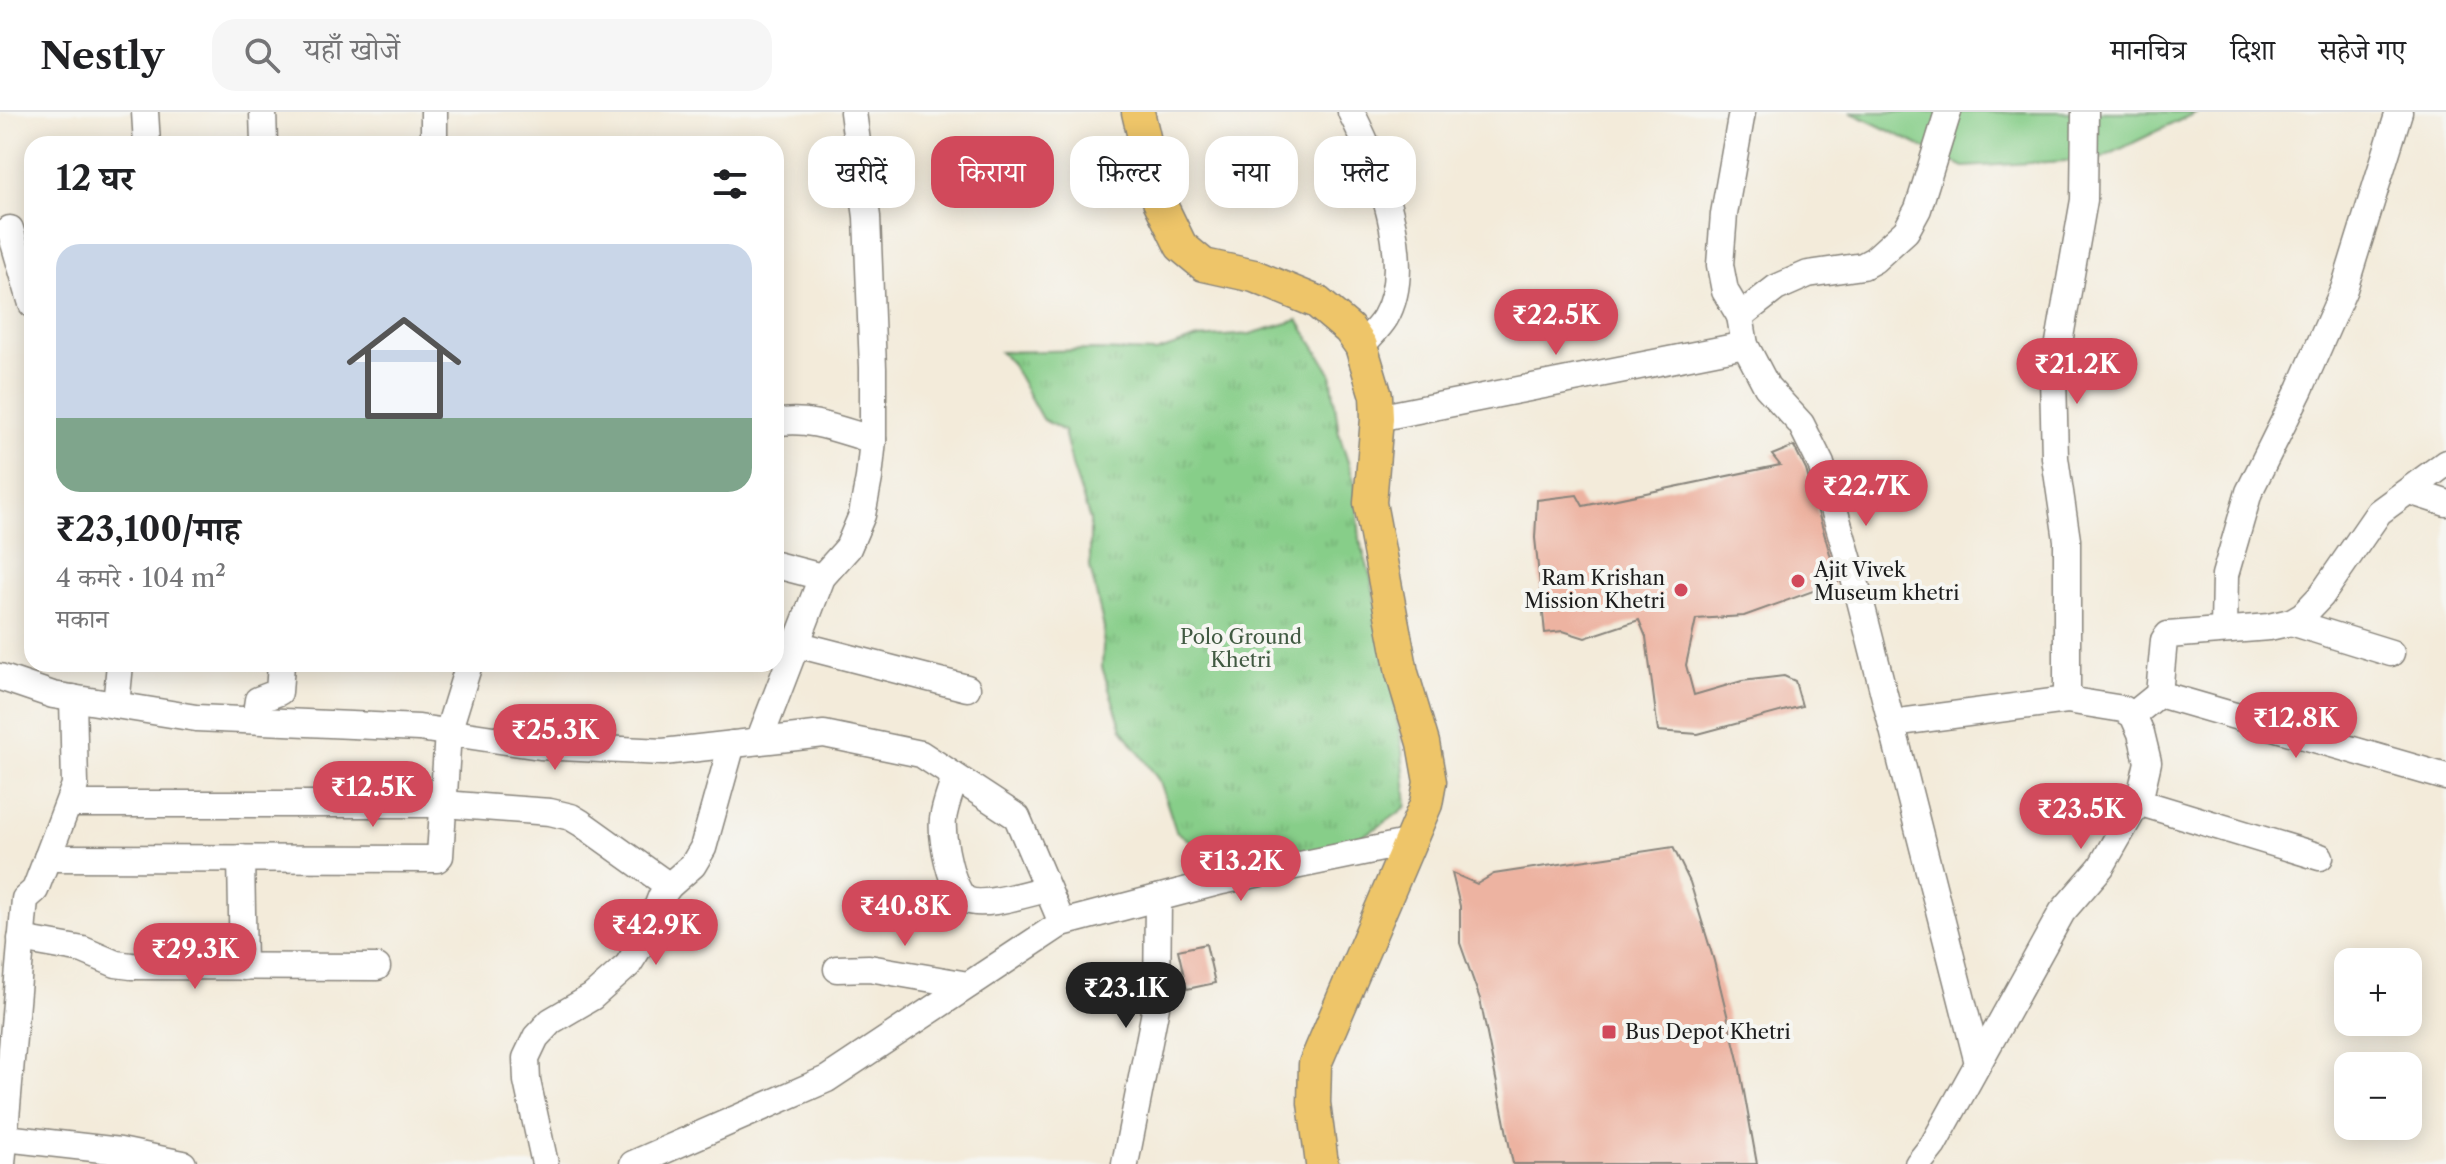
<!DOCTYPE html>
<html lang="hi">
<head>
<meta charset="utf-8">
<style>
	:root { --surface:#fff; --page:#f6f6f6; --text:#202124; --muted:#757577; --line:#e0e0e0; --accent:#d1495b }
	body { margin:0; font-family:"Libre Caslon Text","Noto Serif Devanagari",serif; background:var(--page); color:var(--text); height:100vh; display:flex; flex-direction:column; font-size:30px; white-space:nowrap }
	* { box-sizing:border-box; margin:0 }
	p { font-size:26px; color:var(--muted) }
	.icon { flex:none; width:44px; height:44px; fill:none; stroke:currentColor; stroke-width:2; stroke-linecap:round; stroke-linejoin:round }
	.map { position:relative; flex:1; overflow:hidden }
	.sheet { position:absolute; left:24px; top:24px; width:760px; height:536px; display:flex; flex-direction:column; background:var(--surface); border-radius:24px; box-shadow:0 4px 20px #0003 }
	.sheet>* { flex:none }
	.hud { position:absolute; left:808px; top:24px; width:760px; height:72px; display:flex; gap:16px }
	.controls { position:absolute; left:2334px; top:836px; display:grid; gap:16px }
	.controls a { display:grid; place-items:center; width:88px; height:88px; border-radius:16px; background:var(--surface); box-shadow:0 4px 20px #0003; font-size:40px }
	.price { position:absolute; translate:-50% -68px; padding:0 18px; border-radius:28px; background:var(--accent); color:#fff; font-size:26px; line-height:52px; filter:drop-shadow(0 2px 4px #0008) }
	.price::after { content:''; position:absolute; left:50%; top:48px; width:24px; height:18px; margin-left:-12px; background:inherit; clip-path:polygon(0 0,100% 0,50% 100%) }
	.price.current { background:#222; color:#fff }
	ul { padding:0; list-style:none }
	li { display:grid; align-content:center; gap:16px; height:424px; padding:0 32px }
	li span { display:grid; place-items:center; height:248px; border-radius:24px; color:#555 }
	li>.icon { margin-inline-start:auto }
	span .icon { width:144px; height:144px; fill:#fffc; stroke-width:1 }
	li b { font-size:34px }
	h2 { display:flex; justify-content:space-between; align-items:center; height:96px; padding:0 32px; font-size:34px }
	.tag { padding:0 28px; border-radius:24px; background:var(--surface); box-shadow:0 4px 20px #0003; font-size:28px; line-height:72px }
	.tag.current { background:var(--accent); color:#fff }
	header { display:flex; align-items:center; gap:48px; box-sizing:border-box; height:112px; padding:0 40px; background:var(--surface); border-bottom:2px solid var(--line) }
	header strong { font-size:38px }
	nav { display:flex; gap:44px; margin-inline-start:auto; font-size:28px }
	.search { width:560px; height:72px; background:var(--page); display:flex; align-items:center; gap:20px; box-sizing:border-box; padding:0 28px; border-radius:24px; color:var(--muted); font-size:30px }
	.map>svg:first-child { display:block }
</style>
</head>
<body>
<header>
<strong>Nestly</strong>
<div class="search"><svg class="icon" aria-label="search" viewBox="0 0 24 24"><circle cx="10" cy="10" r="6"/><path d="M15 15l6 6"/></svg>यहाँ खोजें</div>
<nav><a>मानचित्र</a><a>दिशा</a><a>सहेजे गए</a></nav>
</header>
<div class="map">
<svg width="2446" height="1052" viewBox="0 0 2446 1052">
	<defs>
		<pattern id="park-tufts" width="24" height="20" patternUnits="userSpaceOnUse" patternTransform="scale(2)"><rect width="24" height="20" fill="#87ce89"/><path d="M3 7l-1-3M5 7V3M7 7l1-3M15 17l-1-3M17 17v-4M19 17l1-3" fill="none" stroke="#74b076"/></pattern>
	</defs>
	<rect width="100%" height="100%" fill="#f6f6f2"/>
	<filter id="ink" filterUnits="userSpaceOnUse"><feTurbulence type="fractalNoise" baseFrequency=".0125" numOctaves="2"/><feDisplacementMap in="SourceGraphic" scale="16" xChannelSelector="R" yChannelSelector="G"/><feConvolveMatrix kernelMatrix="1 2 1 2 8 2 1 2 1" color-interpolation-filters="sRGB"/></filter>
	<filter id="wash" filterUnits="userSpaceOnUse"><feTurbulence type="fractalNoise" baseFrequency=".006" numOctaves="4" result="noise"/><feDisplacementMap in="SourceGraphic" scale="32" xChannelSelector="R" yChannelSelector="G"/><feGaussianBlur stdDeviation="1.8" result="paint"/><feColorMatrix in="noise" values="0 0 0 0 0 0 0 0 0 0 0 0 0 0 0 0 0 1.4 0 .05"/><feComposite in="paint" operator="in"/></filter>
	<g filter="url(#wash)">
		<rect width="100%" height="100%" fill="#f3ebda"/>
		<!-- green -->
		<path fill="#87ce89" stroke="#527552" stroke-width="2" d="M1850 0H2197L2100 47 1964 55Z"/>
		<!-- park -->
		<path fill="url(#park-tufts)" stroke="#527552" stroke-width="2" d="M1298 208 1331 261 1339 322 1356 375 1360 429 1371 466 1392 572 1402 637 1407 694C1348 743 1300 746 1226 755L1176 719 1160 670 1122 617 1102 555 1104 516 1090 455V408L1073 357 1064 319 1042 307 1011 251 1000 240 1095 238 1156 240 1198 226 1250 222Z"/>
		<g id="blocks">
			<!-- building -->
			<g fill="#edb3a1">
				<path d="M1794 334 1806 358 1838 470 1744 504 1696 507 1686 553 1694 583 1742 569 1784 564 1795 569 1802 594 1698 622 1658 619 1646 525 1639 508 1585 526 1563 519 1545 521 1535 426 1537 388 1577 383 1583 394 1780 353 1772 343Z"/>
				<path d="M1673 735 1690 770 1714 849 1739 952 1757 1052H1513L1480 887 1460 831V794L1452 761 1477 772 1494 762Z"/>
				<path d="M1206 832 1215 871 1187 877 1178 838Z"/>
			</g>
		</g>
	</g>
	<g filter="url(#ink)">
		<use href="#blocks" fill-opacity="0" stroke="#88847b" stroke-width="2"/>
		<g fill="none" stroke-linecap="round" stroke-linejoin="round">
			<!-- minor casing -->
			<g stroke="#88847b" stroke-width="29">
				<g id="minor">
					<path d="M145 0 147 32"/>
					<path d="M263 0 264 32"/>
					<path d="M1351 0C1377 51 1417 151 1385 206 1379 216 1369 225 1361 234"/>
					<path d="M1948 0 1918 97 1906 119 1874 148 1863 154 1808 162 1776 176 1740 204 1745 233 1767 275 1801 312 1821 352 1858 480 1978 951"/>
					<path d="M434 32V0"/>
					<path d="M10 117 32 192"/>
					<path d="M1740 204 1725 179 1720 153 1724 102 1742 0"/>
					<path d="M1377 306 1745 233"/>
					<path d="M776 311C809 304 842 319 873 328"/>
					<path d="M2409 379 2446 391"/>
					<path d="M776 453 822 465"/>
					<path d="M2291 510 2391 541"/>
					<path d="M2224 517 2225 463 2249 380 2300 277 2344 177 2399 0"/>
					<path d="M796 532 967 576"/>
					<path d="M0 565 53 583 196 606 419 616 540 634 663 640 824 622 921 642 1017 705 1062 811"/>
					<path d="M2159 582 2446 665"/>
					<path d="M2067 588V428L2055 346 2053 265 2084 88 2085 0"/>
					<path d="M116 593 120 552"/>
					<path d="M2133 603 2159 582 2164 528 2168 523 2269 515 2291 510 2303 503 2321 484 2379 400 2446 351"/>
					<path d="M255 608 258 588 279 580 281 552"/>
					<path d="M1892 611 2067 588 2123 597 2133 603 2141 621 2148 650 2141 681 2134 697 2101 755 2062 800 1933 1033 1918 1052"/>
					<path d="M759 629 822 465 848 436 862 403 869 366 873 328V256L867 105 853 0"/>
					<path d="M955 665C951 679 945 693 943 707 941 724 951 780 967 788 984 796 1028 781 1047 777"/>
					<path d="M2138 690 2320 745"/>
					<path d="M69 692H443L550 700 571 705 581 711 669 774"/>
					<path d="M47 746 437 747 440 744 448 620 469 552"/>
					<path d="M241 746 243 855"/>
					<path d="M21 827 83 838 116 852 131 854 377 855"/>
					<path d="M837 857 869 856 968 873"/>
					<path d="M5 1026 120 1039 183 1052"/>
					<path d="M2 1052 25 787 35 778 75 673 73 586"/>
					<path d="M545 1052 527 969 526 946 536 925 551 909 592 885 628 853 645 826 661 785 669 774 693 753 703 736 732 632"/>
					<path d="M633 1052 827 967 1062 811 1222 769 1411 730"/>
					<path d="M1125 1052 1157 889 1158 786"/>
				</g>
			</g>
			<!-- major casing -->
			<g stroke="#88847b" stroke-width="35">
				<path id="major" d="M1138 0 1159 89 1181 134 1204 153 1254 164 1317 190 1349 217 1361 234 1376 284 1377 306 1370 391 1402 561 1423 631 1430 670 1426 692 1315 952 1314 991 1322 1052"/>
			</g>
			<!-- minor -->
			<use href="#minor" stroke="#fff" stroke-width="26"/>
			<!-- major -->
			<use href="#major" stroke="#eec569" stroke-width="32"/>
		</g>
	</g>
	<!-- markers -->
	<g fill="#d1495b" stroke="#f6f6f2" stroke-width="3">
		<circle cx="1798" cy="469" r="8"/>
		<circle cx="1681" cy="478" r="8"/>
		<rect x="1601" y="912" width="16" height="16" rx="4"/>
	</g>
	<g text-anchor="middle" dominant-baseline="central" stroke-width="8" stroke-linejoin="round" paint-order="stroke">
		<!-- poi labels -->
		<g font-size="20" fill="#1c1c1c" stroke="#f6f6f2" text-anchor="start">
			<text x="1814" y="458">Ajit Vivek<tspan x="1814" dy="23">Museum khetri</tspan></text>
			<text x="1665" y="466" text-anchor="end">Ram Krishan<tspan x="1665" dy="23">Mission Khetri</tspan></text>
			<text x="1625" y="920">Bus Depot Khetri</text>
		</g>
		<!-- park labels -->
		<g font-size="20" fill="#415a42" stroke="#f6f6f2">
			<text x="1241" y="525">Polo Ground<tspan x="1241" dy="23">Khetri</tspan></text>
		</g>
	</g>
</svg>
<div class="controls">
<a>+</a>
<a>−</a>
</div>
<b class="price" style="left:1556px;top:245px">₹22.5K</b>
<b class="price" style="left:2077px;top:294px">₹21.2K</b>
<b class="price" style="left:1866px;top:416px">₹22.7K</b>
<b class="price" style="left:2296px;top:648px">₹12.8K</b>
<b class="price" style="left:555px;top:660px">₹25.3K</b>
<b class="price" style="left:373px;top:717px">₹12.5K</b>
<b class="price" style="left:2081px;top:739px">₹23.5K</b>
<b class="price" style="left:1241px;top:791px">₹13.2K</b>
<b class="price" style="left:905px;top:836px">₹40.8K</b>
<b class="price" style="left:656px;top:855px">₹42.9K</b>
<b class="price" style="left:195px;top:879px">₹29.3K</b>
<b class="price current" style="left:1126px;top:918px">₹23.1K</b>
<div class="hud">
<a class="tag">खरीदें</a>
<a class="tag current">किराया</a>
<a class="tag">फ़िल्टर</a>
<a class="tag">नया</a>
<a class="tag">फ़्लैट</a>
</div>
<section class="sheet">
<h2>12 घर<svg class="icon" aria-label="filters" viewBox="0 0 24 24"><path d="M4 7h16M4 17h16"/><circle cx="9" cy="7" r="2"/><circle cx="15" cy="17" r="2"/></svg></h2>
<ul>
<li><span style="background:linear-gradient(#c9d6e8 70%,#7fa58c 0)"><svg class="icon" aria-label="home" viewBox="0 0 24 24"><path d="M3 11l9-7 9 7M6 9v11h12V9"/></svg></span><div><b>₹23,100/माह</b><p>4 कमरे · 104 m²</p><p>मकान</p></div></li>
</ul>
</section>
</div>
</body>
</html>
